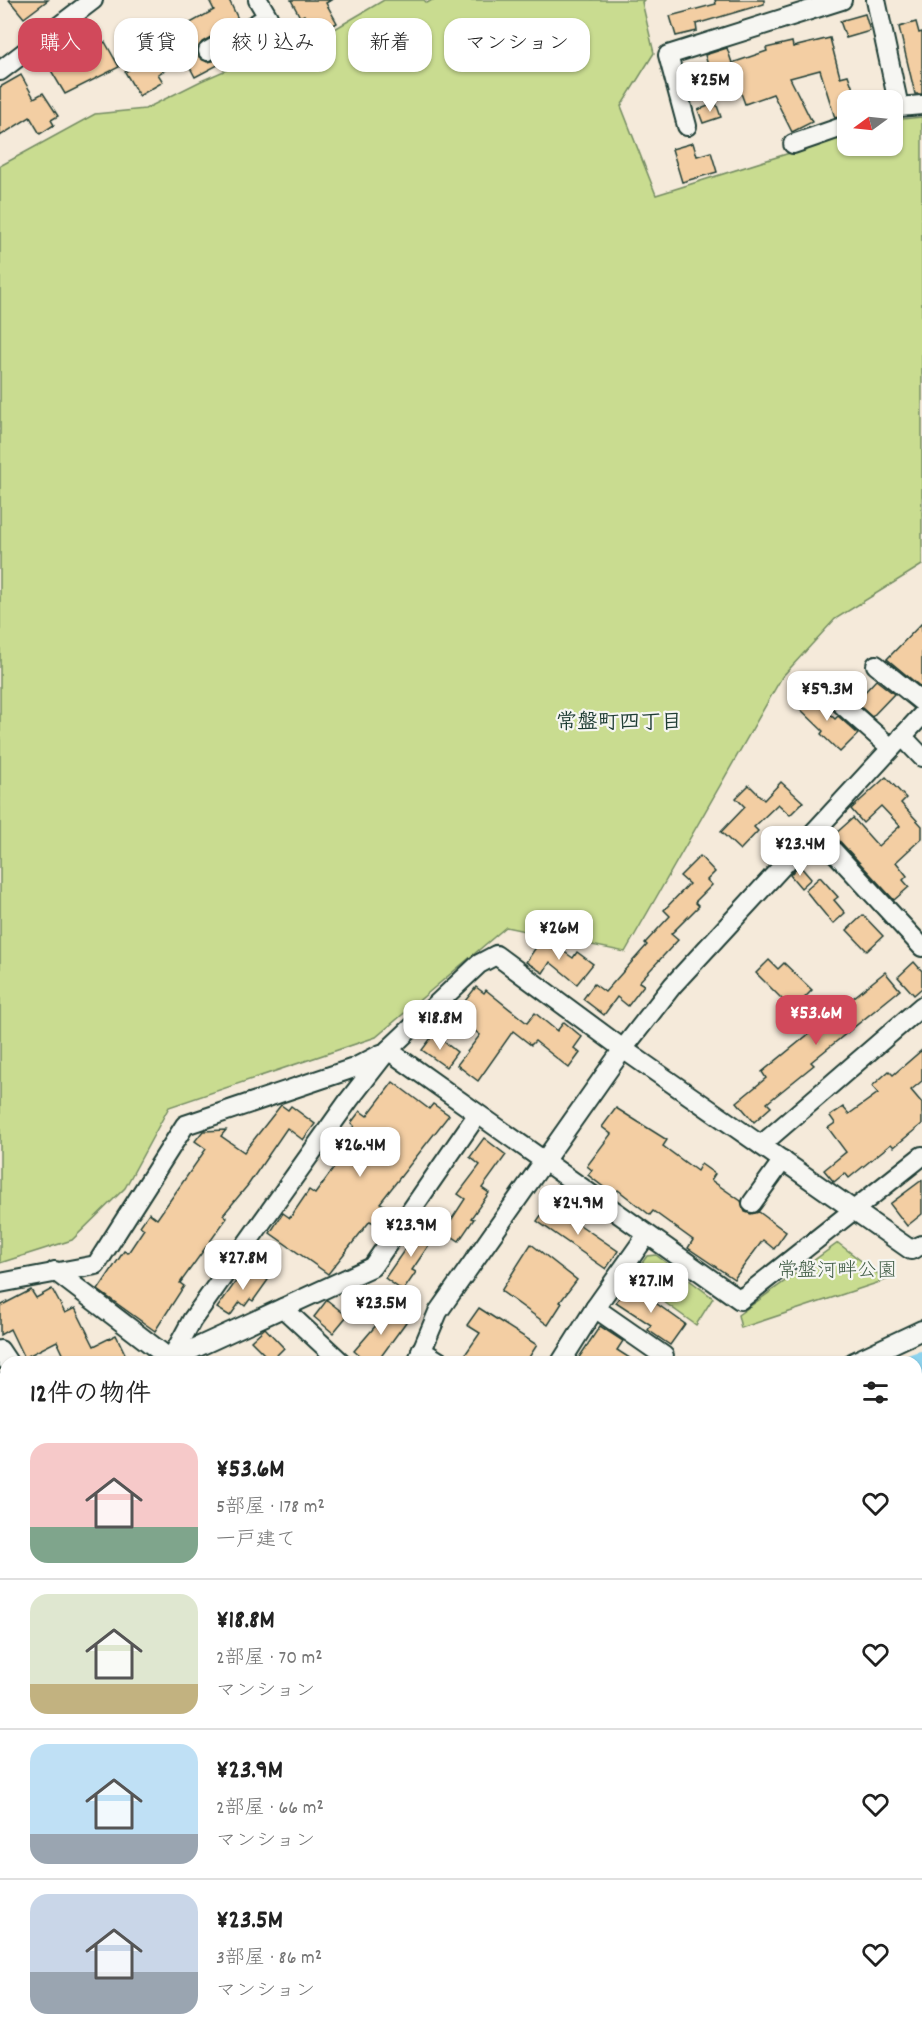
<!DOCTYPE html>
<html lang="ja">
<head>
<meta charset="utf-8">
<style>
	:root { --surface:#fff; --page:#f2f2f2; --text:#222; --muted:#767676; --line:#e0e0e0; --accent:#d1495b }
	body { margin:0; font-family:Dekko,"Klee One",sans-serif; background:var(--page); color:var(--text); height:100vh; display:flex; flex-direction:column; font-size:22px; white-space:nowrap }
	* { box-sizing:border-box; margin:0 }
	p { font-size:20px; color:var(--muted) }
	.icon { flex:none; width:33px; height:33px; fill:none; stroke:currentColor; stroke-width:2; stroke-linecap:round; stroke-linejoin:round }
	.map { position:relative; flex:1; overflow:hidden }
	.details { position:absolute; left:0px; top:1356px; width:922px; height:684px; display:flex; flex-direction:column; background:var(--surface); border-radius:18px 18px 0 0; box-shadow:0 2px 4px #0004 }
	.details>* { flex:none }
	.top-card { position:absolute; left:18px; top:18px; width:600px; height:54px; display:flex; gap:12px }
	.needle { width:39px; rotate:255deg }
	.fabs { position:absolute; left:837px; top:90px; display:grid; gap:12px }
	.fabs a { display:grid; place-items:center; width:66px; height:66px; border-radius:12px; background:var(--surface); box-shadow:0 2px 4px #0004; font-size:30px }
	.price { position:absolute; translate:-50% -51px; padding:0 14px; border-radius:12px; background:#fff; color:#222; font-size:20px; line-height:39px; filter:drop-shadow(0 2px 3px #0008) }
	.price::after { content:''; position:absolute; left:50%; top:36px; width:18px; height:14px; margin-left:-9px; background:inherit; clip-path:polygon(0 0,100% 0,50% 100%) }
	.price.active { background:var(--accent); color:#fff }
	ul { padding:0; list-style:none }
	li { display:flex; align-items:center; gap:18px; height:150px; padding:0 30px }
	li+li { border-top:2px solid var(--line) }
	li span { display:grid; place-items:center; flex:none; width:168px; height:120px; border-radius:18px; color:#555 }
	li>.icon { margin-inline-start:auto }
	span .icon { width:72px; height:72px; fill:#fffc; stroke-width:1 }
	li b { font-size:26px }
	h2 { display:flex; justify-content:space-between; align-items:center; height:72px; padding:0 30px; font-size:26px }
	.pill { padding:0 21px; border-radius:18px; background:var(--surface); box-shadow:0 2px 4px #0004; font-size:21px; line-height:54px }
	.pill.active { background:var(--accent); color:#fff }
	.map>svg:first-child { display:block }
</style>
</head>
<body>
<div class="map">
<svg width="922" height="2040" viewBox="0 0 922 2040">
	<rect width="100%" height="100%" fill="#f5eada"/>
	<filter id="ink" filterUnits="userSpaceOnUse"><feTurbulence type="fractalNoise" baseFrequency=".0167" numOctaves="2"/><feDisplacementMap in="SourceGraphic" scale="12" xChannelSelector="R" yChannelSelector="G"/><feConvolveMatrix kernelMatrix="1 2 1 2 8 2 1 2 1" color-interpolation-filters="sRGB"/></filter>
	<g filter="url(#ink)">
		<!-- green -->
		<g fill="#c9dc90" stroke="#748c62" stroke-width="1.5">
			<path d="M384 0H424L427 3 432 0H644L642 2 654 53 621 106 656 195 847 135 848 146H892L893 120 922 117V565L835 619 782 677 625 952 506 927 376 1037 169 1107 125 1188 72 1240 0 1263V166L95 114 145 109 201 81 309 34 316 40Z"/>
			<path d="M838 1243 886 1280 741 1328 738 1315Z"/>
			<path d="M656 1255 713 1298 696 1325 631 1278 647 1256Z"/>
		</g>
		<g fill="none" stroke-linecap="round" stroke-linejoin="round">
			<!-- river -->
			<g stroke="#8cd2ed" stroke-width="32">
				<path d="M916 1369 922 1367"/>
				<path d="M262 2040 267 2034"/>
			</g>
		</g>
		<!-- building -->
		<g fill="#f3cea3" stroke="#1f3d34" stroke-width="1.5">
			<path d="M9 0H48L24 18Z"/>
			<path d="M209 0H229L239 21 202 42 197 50 199 57 207 62 213 61 250 40 257 54 241 61 239 57 230 62 229 59 195 77 185 58 158 74 163 82 139 96 125 72 169 45 165 37 214 10Z"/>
			<path d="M291 0H331L326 3 337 23 315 35 304 15 300 17Z"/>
			<path d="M715 0H764V4L696 24 697 31 676 36 670 16 716 4Z"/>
			<path d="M865 14 870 31 846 38 840 21Z"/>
			<path d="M916 22 919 33 922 32V94H915L899 27Z"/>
			<path d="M830 38 840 77 848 75 857 100H848V114L835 118 820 70 790 78 812 122 792 132 773 94 745 104 732 69 711 76 705 55 727 48 732 63 767 51 766 48 792 42 793 47Z"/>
			<path d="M92 42 95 47 105 42 119 67 65 94 49 67Z"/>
			<path d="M21 75 34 98 43 93 58 116 51 120 54 125 40 134 30 117 0 136V87Z"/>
			<path d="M716 103 721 117 703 123 698 110Z"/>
			<path d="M693 143 697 156 711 152 717 172 682 182 672 149Z"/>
			<path d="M922 623V688L887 659Z"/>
			<path d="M876 680 894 694 872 717 853 700 861 692 863 694Z"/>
			<path d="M805 691 835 719 838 716 858 734 840 752 821 734 823 731 794 703Z"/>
			<path d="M886 777 906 798 901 803 922 826V838L896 862 907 876 903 880 909 887 894 900 834 835 853 818 878 846 900 826 881 806 863 823 851 809Z"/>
			<path d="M781 782 803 802 790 815 778 804 754 827 758 831 740 850 721 832 745 807 736 798 749 785 764 800Z"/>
			<path d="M700 856 715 872 707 880 712 885 695 902 699 906 671 934 678 940 639 982 644 985 628 1006 617 997 604 1015 583 999 594 984 605 992 647 945 645 943 670 916 664 910 689 884 680 876Z"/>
			<path d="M799 865 811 879 801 888 790 875Z"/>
			<path d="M820 877 838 897 834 900 845 913 833 924 805 890Z"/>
			<path d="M863 915 883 936 867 951 847 930Z"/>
			<path d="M543 937 573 958 577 952 593 964 577 984 550 962 543 973 526 962Z"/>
			<path d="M769 960 778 969 784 963 812 990 793 1010 756 973Z"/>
			<path d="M914 962 922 971V988L914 995 898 977Z"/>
			<path d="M885 972 900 990 811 1062 814 1065 767 1103 771 1107 754 1122 737 1102 766 1078 762 1072Z"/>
			<path d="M476 987 484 993 486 990 527 1023 535 1013 557 1031 564 1022 582 1037 574 1048 580 1053 569 1068 535 1041 531 1045 513 1031 478 1081 457 1065 480 1035 454 1015Z"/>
			<path d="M434 1034 457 1052 446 1067 422 1050Z"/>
			<path d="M922 1050V1081L911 1090 922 1103V1124L894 1147 891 1144 849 1178 845 1173 834 1182 824 1170 846 1152 828 1128 835 1123 830 1116 843 1107 849 1114 878 1093 872 1086 889 1071 893 1075Z"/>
			<path d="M393 1082 429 1109 433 1104 449 1115 380 1203 386 1206 374 1223 370 1221 328 1274 270 1233 283 1213 290 1218 309 1190 315 1194 342 1157 335 1152 354 1126 351 1123 360 1111 367 1116Z"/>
			<path d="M281 1105 288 1110 291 1106 315 1124 303 1140 287 1128 248 1185 223 1215 227 1218 180 1283 184 1286 155 1331 98 1290 124 1251 128 1253 144 1229 140 1226 149 1213 157 1219 206 1149 195 1141 203 1131 226 1130 221 1136 244 1152Z"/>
			<path d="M616 1108 667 1140 663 1146 697 1171 701 1164 715 1174 711 1180 741 1201 745 1212 751 1214 759 1212 786 1232 774 1249 763 1240 734 1279 688 1248 693 1240 653 1211 650 1215 618 1190 614 1195 588 1175 592 1170 587 1166 611 1134 602 1127Z"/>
			<path d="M484 1138 506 1155 482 1188 489 1193 471 1218 474 1219 459 1241 444 1231 465 1199 458 1194 480 1165 470 1157Z"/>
			<path d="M922 1180V1214L907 1226 890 1204Z"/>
			<path d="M549 1204 618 1251 606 1269 537 1221Z"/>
			<path d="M423 1223 437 1233 412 1270 416 1272 403 1291 385 1278Z"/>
			<path d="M531 1244 577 1280 560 1302 562 1303 548 1325 501 1291Z"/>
			<path d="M247 1266 268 1280 253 1301 250 1299 245 1306 240 1302 230 1316 217 1308Z"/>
			<path d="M629 1284 685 1324 670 1345 648 1330 651 1325 616 1302Z"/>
			<path d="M52 1289 65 1313 75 1308 94 1346 116 1335 129 1362H67L57 1341 24 1358 10 1329 0 1335V1306L31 1290 36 1298Z"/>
			<path d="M327 1300 347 1316 333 1333 314 1317Z"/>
			<path d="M388 1306 406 1322 377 1362H367L354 1351 378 1323 376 1321Z"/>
			<path d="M479 1308 537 1345 526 1362H460L480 1333 467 1325Z"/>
			<path d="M600 1326 623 1341 617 1350 636 1362H576Z"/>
			<path d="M265 1328 284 1348 271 1361 251 1341Z"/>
		</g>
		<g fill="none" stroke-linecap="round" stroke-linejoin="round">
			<!-- minor casing -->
			<g stroke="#1f3d34" stroke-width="22">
				<g id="minor">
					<path d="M876 0 899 107 922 105"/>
					<path d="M208 51 268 17 258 0"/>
					<path d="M0 71 93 0"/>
					<path d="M687 126 668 55 842 0"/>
					<path d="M793 144 848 125"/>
					<path d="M876 665 922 702"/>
					<path d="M838 701 891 748"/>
					<path d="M902 736 922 757"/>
					<path d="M815 831 922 947"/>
					<path d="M388 1050 740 1300 922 1156"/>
					<path d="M761 1145 922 1006"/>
					<path d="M752 1203 783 1160"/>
					<path d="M55 1271 174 1362"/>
					<path d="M0 1283 96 1265 185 1125 354 1068 381 1054"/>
					<path d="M283 1308 341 1362"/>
					<path d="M595 1308 664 1356 660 1362"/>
					<path d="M0 1350 8 1362"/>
					<path d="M421 1350 440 1362"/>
					<path d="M171 1359 192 1320 349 1100 388 1050 479 964 496 955 623 1049 911 1250 922 1245"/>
					<path d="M167 1361 372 1267 477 1115"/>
					<path d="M417 1362 438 1312 623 1049 673 985 922 715"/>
					<path d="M561 1362 595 1308 646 1236"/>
					<path d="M854 1362 922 1330"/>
					<path d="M0 1385 6 1382"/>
					<path d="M916 1428 922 1425"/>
					<path d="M916 1779 922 1784"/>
					<path d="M0 1850 6 1848"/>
					<path d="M916 1851 922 1856"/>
					<path d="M0 1914 6 1906"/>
					<path d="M719 2034 724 2040"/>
					<path d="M773 2034 777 2040"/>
					<path d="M873 2034 877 2040"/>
					<path d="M911 2034 914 2040"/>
					<path d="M170 2040 174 2034"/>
					<path d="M476 2040 484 2034"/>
				</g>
			</g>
			<!-- major casing -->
			<g stroke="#1f3d34" stroke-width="27">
				<g id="major">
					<path d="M0 1704 6 1710"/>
					<path d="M421 2034 430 2040"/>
				</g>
			</g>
			<!-- minor -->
			<use href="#minor" stroke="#f6f6f2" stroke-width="18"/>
			<!-- major -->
			<use href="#major" stroke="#f8deab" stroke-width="22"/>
		</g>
	</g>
	<g text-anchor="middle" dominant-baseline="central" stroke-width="4.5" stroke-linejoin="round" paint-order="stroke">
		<!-- park labels -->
		<g font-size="20" fill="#415d46" stroke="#f6f6f2">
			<text x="837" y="1272">常盤河畔公園</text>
		</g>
		<!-- neighbourhood labels -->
		<g font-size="21" font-weight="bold" fill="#1f3d34" stroke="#f6f6f2">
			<text x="619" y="724">常盤町四丁目</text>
		</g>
	</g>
</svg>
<div class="fabs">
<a><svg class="needle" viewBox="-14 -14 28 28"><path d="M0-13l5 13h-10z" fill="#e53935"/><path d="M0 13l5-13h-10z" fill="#767676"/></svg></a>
</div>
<b class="price" style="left:710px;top:113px">¥25M</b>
<b class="price" style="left:827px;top:722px">¥59.3M</b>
<b class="price" style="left:800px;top:877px">¥23.4M</b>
<b class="price" style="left:559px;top:961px">¥26M</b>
<b class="price active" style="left:816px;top:1046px">¥53.6M</b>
<b class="price" style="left:440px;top:1051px">¥18.8M</b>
<b class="price" style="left:360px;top:1178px">¥26.4M</b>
<b class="price" style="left:578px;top:1236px">¥24.9M</b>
<b class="price" style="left:411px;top:1258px">¥23.9M</b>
<b class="price" style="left:243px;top:1291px">¥27.8M</b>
<b class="price" style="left:651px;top:1314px">¥27.1M</b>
<b class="price" style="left:381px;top:1336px">¥23.5M</b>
<div class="top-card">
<a class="pill active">購入</a>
<a class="pill">賃貸</a>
<a class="pill">絞り込み</a>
<a class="pill">新着</a>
<a class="pill">マンション</a>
</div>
<section class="details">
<h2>12件の物件<svg class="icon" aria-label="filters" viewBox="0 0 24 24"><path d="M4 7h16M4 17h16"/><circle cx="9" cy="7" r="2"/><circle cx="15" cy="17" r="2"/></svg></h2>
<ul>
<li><span style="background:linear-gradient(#f6c9c9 70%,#7fa58c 0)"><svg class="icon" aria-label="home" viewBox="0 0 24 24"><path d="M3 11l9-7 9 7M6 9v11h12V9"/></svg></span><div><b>¥53.6M</b><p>5部屋 · 178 m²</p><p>一戸建て</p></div><svg class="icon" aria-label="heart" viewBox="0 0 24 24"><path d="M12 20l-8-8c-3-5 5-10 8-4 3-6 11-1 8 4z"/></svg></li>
<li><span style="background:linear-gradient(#dfe7d0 75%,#c2b280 0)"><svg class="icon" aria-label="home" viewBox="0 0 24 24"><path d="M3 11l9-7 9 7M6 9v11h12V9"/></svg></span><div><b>¥18.8M</b><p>2部屋 · 70 m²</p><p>マンション</p></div><svg class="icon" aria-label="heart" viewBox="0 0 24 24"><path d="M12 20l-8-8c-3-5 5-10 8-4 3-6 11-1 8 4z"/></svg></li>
<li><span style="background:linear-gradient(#bfe0f5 75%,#9aa5b1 0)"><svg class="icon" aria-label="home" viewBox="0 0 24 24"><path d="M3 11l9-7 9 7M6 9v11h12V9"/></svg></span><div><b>¥23.9M</b><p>2部屋 · 66 m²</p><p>マンション</p></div><svg class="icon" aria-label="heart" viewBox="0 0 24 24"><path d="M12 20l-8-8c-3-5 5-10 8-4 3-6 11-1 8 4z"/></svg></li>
<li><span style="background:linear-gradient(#c9d6e8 65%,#9aa5b1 0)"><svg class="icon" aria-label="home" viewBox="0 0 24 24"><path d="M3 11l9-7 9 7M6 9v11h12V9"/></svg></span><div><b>¥23.5M</b><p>3部屋 · 86 m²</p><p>マンション</p></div><svg class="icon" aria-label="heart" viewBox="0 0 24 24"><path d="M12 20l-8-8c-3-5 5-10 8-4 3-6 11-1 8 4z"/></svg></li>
</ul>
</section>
</div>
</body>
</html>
